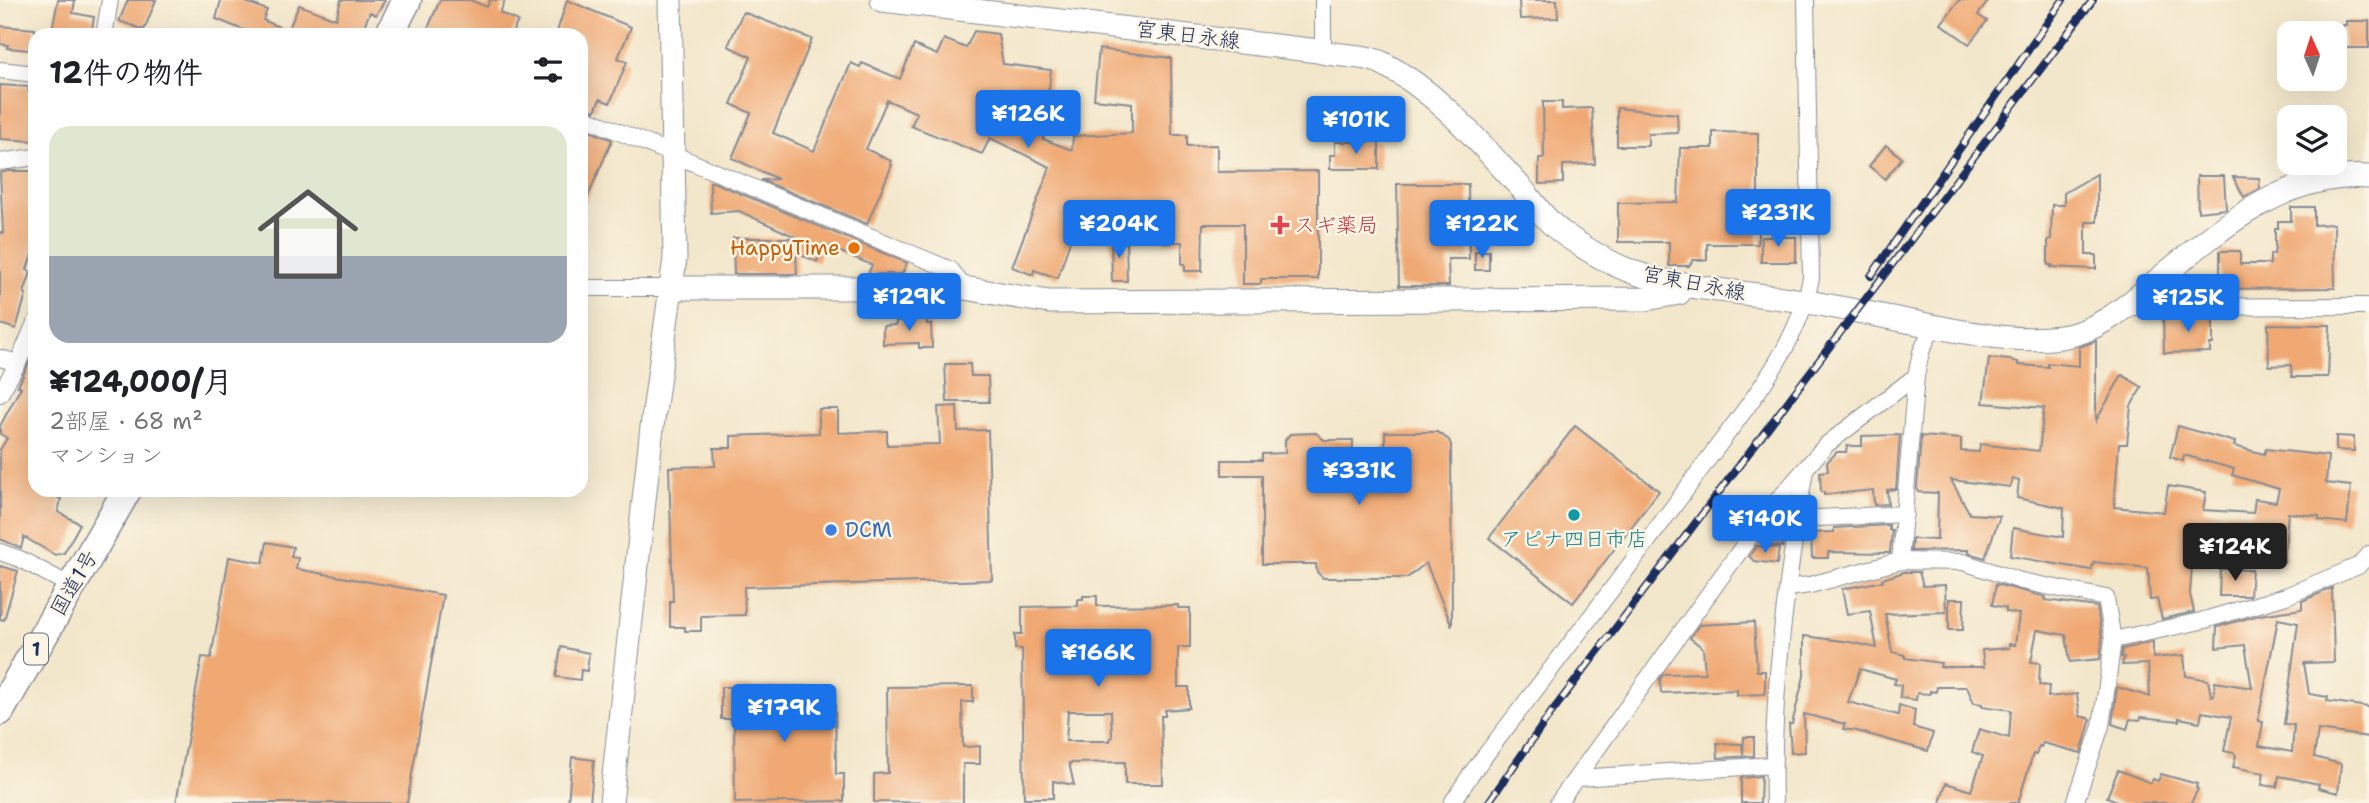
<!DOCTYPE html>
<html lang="ja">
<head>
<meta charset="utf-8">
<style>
	:root { --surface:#fff; --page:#f6f6f6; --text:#202124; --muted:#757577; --line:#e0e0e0; --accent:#1a73e8 }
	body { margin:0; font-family:"Shantell Sans","Klee One",sans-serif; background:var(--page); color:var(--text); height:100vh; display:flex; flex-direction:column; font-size:26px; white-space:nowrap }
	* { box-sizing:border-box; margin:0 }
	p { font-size:23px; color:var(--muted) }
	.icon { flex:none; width:38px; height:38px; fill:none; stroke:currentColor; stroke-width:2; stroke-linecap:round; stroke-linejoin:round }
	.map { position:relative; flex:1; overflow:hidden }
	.side { position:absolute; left:28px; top:28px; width:560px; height:469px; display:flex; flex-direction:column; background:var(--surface); border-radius:21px; box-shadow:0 7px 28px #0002 }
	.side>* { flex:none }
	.needle { width:46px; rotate:357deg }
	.fabs { position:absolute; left:2277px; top:21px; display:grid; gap:14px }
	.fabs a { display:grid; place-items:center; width:70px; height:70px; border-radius:14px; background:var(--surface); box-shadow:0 7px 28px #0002; font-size:35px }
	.price { position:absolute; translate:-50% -60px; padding:0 16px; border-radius:7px; background:var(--accent); color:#fff; font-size:23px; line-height:46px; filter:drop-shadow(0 2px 4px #0008) }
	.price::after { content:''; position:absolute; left:50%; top:42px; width:21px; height:16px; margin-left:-10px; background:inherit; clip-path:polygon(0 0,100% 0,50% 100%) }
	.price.selected { background:#222; color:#fff }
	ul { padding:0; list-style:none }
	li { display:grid; align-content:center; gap:14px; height:371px; padding:0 21px }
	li+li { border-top:2px solid var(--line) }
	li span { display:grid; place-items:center; height:217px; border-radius:21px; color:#555 }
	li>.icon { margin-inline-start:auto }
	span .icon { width:126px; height:126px; fill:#fffc; stroke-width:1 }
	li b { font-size:30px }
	h2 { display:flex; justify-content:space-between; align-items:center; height:84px; padding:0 21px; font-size:30px }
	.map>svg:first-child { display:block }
</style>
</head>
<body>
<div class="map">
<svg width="2369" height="803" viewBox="0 0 2369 803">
	<rect width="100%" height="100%" fill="#fcf5e5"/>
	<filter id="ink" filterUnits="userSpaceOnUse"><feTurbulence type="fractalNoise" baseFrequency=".0143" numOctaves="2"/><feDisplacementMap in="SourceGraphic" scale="14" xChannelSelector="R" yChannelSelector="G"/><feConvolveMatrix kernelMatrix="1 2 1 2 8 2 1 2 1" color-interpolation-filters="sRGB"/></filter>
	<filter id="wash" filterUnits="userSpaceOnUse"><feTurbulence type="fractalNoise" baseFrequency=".00686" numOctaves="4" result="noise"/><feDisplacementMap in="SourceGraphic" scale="28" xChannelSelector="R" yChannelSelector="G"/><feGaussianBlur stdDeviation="1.57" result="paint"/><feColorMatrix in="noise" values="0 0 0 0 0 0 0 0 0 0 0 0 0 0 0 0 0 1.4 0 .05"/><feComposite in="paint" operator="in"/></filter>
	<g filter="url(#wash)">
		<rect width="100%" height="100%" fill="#f3e7cb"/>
		<g id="blocks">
			<!-- building -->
			<g fill="#f0a973" fill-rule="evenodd">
				<path d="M58 0H75L73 13 94 17 91 35H51Z"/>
				<path d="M128 0H156L144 30 119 21Z"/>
				<path d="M221 0H241L267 10 263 20 288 31 299 5 336 19 341 0H385L376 15 370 12 360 35H244L246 31 216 19Z"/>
				<path d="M440 0H470L487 7 490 0H505L500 13 518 21 511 35H425Z"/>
				<path d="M567 0 631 27 618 58 627 62 610 103 600 99 595 111 581 106V35H556Z"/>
				<path d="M1519 0H1557L1558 18 1520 19Z"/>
				<path d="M1959 0H1989L1978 15 1987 21 1969 44 1941 24Z"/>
				<path d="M743 12 812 39 773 133 814 151 851 63 860 67 862 63 900 79 914 45 937 55 944 39 966 48 974 31 998 34 1003 64 1051 70 1043 139 1072 150 1073 136 1132 133V103L1094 99 1099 49 1171 58 1172 135H1187V146L1217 145V172L1318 171V279H1261V284H1243V224H1203L1202 271H1185V264H1182V242H1165V231H1132V206L1081 207 1058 278 1034 270 1033 275 1012 267 1050 167 990 138 982 154 911 126 917 113 887 100 866 149 891 161 890 164 892 165 867 224 761 180 778 179 732 158 751 113 731 104 751 57 728 46Z"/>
				<path d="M2346 21H2369V48H2343V25H2346Z"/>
				<path d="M0 26 35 29V47L29 46V50L7 48 8 45 0 44Z"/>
				<path d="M0 85 29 87 28 91 35 92V141L0 139Z"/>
				<path d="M1543 102H1562V109L1592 108 1595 164 1563 165V183L1539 184V158H1544Z"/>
				<path d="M1617 108 1677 114 1678 133 1648 134V146H1617Z"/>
				<path d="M581 127 612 140 581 213Z"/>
				<path d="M1713 132 1758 133V244H1707V260H1693L1689 266H1669V242H1618V203L1678 202 1680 148H1713Z"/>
				<path d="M1335 142H1379V169H1330V155H1335Z"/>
				<path d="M1886 145 1902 158 1885 179 1869 166Z"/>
				<path d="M8 171H35V244L27 270 31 272 24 293 26 294 16 329 0 324V232L3 233 0 173Z"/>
				<path d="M2097 174V222H2086V255H2096V269L2051 267 2052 265H2048V240L2051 239 2052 205H2064V193Z"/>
				<path d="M2197 176H2224L2226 209 2198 212Z"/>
				<path d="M2233 177 2259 178 2260 189 2244 197Z"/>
				<path d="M710 182H713L907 263 902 274H868L872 265 824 245 817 262 796 252 797 274H734L733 238H798L739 211 711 213Z"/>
				<path d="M1397 184H1468L1469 259H1448L1449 286H1399Z"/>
				<path d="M2291 207H2314V225L2334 224 2335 288 2220 289V251H2240V264H2270V254H2274L2275 248V228H2278V221H2291Z"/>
				<rect x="1761" y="237" width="35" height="25"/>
				<path d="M1111 239H1126L1127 281H1112Z"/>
				<rect x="1475" y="251" width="14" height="19"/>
				<path d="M927 316V324H931L932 348H919V343L883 344V326L896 325V321L909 320V317Z"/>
				<path d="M2163 317H2213V344H2210V352L2164 353Z"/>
				<path d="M2268 324 2330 325 2328 377H2292L2291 365 2269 366Z"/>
				<path d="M2096 341V421L2122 375 2142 387 2131 406 2127 444H2119L2114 507 2164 512 2168 486 2206 492 2203 510 2253 513 2255 499 2276 502 2279 489 2232 475 2234 469 2184 455 2183 461 2170 457 2178 426 2235 442 2234 446 2264 454 2266 449 2328 456 2326 483 2351 486 2347 523 2319 520V516L2288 513 2284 563 2252 559 2255 540 2213 539V566H2192L2190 594 2194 612 2162 619 2157 599 2150 600 2148 568 2094 562 2091 570 2010 556 2013 528 2063 537 2064 508 2017 498 2019 480 2013 479 2010 487 1951 480 1970 514 2000 516 1985 558 1968 553V550L1911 551 1912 539 1937 540 1938 493 1918 492 1917 488 1921 436 1961 439V451L1979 452 1980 444 2039 451 2044 408 1983 403 1989 358 2010 360 2018 362V365L2048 367V363L2079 366V347Z"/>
				<path d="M35 350V490H61L58 498 61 499 58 512 80 524 64 553 55 555 24 537 21 548 0 539V450L7 438 0 434V426L21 387 18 386Z"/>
				<path d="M945 364H970L971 376H988L989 402H947Z"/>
				<path d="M957 406 958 431 988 430 992 580 744 587 745 615 701 616V631H685V627H670V601H673L669 467 715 466 714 448H731V436L819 433V409H838V433L887 431V445L940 444 938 407Z"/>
				<path d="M1575 426 1659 491 1573 603 1489 538Z"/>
				<path d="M1385 432H1437L1449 440 1451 445 1452 626 1426 563 1407 578H1323L1317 572 1316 564H1262V475H1222V460H1262V454L1285 453V440L1290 434 1316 433 1324 440H1353L1352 466 1385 445Z"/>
				<path d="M1900 435 1896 489 1887 490 1888 504 1874 505 1873 490 1824 495V492H1821L1820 472 1828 471 1827 462 1837 452H1846L1847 446H1862V436Z"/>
				<path d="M2336 436 2354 437V451L2336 450Z"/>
				<path d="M1773 523 1786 525 1782 547 1769 545Z"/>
				<path d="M1889 525V530H1892L1890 553 1828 552V558H1812L1811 533 1834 532V528Z"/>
				<path d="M267 542 293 547 291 557 298 558 296 569 443 595 407 803H176L202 657 211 658 229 557 263 563Z"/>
				<path d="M1757 546 1779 548 1777 564 1754 561 1749 556Z"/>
				<path d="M0 566 18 571 4 620 0 619Z"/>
				<path d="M2220 569 2252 570 2250 596H2219Z"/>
				<path d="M1904 572H1919L1923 586 1945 585 1946 612 1885 614 1892 652 1905 655V658L1941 663 1940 667H1984L1982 650 2009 648V644L2015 645 2019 614 2006 612V608L1992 605 1996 584 2046 597 2045 600 2097 607 2102 640 2100 659 2070 662 2066 635 2037 630 2031 662 2040 663 2039 685 2049 686 2048 697 2077 694 2080 716 2091 719 2081 753 2043 743 2041 747 2039 746 2036 755 2033 754 2018 803H1940L1946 783 1971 791 1983 756 1972 752 1979 729 2009 738 2011 710 1982 706V704L1974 703 1967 687H1937L1936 692 1930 691V694L1917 693 1916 700 1900 698 1901 685 1894 684 1896 679 1860 669 1848 702 1898 715 1899 705 1915 710 1913 727 1933 733 1928 751 1857 731 1843 729 1845 724 1804 714 1805 752 1791 753 1789 724H1792L1804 676V636L1850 642 1877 648 1870 611 1847 614 1842 589 1883 581 1882 579Z"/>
				<path d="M2332 588 2334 662 2304 663 2309 694 2328 697 2327 701 2369 707V737L2318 730 2314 757 2341 764 2338 793 2318 788 2319 784 2279 776 2277 787 2262 785 2264 773 2233 767 2236 756 2234 753 2224 751 2231 717 2202 712 2200 722 2179 718V721L2141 717 2140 720 2130 719 2127 729 2112 724 2117 687 2150 697 2148 664 2122 665 2124 657H2121L2122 649 2153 642V658L2184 655 2186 676 2208 680 2211 696 2214 695 2215 682 2252 688 2245 645 2216 648 2217 627 2259 615 2302 609V601ZM2278 619 2298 623 2284 724 2294 725 2292 752 2259 746 2263 722 2258 721Z"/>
				<path d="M1083 596H1097V606L1178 605V608H1190V647H1178V687H1189V708L1165 710V716H1161L1163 784H1125V762L1069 763 1074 785 1053 781V798H1024L1022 649H1015V634H1022V607L1078 606V599H1083ZM1068 711H1111L1112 738H1110V741H1066Z"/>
				<path d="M1949 599H1964L1963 630H1949Z"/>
				<path d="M1754 622 1757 671H1765V694L1737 695V690L1661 693 1660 679 1664 674 1705 673 1703 648 1690 638 1699 625Z"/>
				<path d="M561 647 589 653 587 671 581 670 580 680 556 677Z"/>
				<path d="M835 686 836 774H844V801L735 803 734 719H721V687Z"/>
				<path d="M973 686V702H962L963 747 980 746V764H963V803L874 802V774L888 773 887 687Z"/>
				<path d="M1744 737H1754V756L1718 758 1717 743 1742 744 1743 755Z"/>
				<path d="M572 757 594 760 590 803H568Z"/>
				<path d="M2118 770 2151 783 2153 779 2158 781 2161 774 2197 784 2196 788 2198 789 2191 803H2122L2107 797Z"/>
				<path d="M1761 776 1760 803H1741V778Z"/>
			</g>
		</g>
	</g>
	<g filter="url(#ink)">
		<use href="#blocks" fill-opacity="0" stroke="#878b94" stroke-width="2"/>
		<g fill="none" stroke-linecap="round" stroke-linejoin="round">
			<!-- street casing -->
			<g stroke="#878b94" stroke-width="18">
				<g id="street">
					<path d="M1323 0V52"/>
					<path d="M104 35 110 0"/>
					<path d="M0 70 35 74"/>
					<path d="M581 116 951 270 964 288"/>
					<path d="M0 162 35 157"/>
					<path d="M581 288H669"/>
					<path d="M2126 307 2369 306"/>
					<path d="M0 358 18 363"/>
					<path d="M0 394 18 363 35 323"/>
					<path d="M1797 519 1905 514"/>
					<path d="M0 552 20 559 73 587"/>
					<path d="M1900 561 1916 376"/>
					<path d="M1788 588 1810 585 1900 561 1963 562 2021 581 2106 598 2113 640 2107 685 2101 726 2075 803"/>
					<path d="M2113 640 2201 621 2286 596 2358 566 2369 554"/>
					<path d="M1578 778 1773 765"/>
					<path d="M1452 803 1471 774C1547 674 1624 575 1698 473 1741 413 1797 352 1811 278L1806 0"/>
					<path d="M1558 803 1770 509 1826 445 1916 376 1921 352 1933 326"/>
					<path d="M1774 803C1771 691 1787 580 1805 470"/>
				</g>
			</g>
			<!-- secondary casing -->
			<g stroke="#878b94" stroke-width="25">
				<g id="secondary">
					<path d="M882 0 1318 51C1338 57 1364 54 1382 63 1440 93 1480 144 1523 190 1535 205 1548 223 1564 234 1587 250 1614 267 1642 275 1695 291 1752 292 1807 302 1856 310 1904 321 1953 330 1988 336 2024 342 2060 337 2095 333 2125 308 2152 285 2215 233 2281 171 2369 177"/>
					<path d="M669 288H964L1049 302 1646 299 1679 293 1685 284"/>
					<path d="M611 803 652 427 675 258 670 0"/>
				</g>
			</g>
			<!-- highway casing -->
			<g stroke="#878b94" stroke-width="31">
				<g id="highway">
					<path d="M389 35 407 0"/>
					<path d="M0 711 127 490"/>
				</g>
			</g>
			<!-- street -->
			<use href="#street" stroke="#fff" stroke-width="16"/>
			<!-- secondary -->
			<use href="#secondary" stroke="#fff" stroke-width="23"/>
			<!-- highway -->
			<use href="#highway" stroke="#fff" stroke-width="28"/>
			<!-- rail casing -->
			<g stroke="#1b2f5e" stroke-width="8">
				<g id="rail">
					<path d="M1871 276 2063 0"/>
					<path d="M1488 803 1551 713 2093 0"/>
				</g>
			</g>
			<!-- rail -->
			<use href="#rail" stroke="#fcf5e5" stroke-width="5" stroke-dasharray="16" stroke-linecap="butt"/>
		</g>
	</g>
	<!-- markers -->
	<path fill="#e0444e" stroke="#fcf5e5" stroke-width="2.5" d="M1276.5 214.5h7v7h7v7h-7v7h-7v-7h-7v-7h7z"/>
	<circle fill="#e8710a" stroke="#fcf5e5" stroke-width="2.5" cx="854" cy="248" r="7"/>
	<circle fill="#0f9aa8" stroke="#fcf5e5" stroke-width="2.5" cx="1574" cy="515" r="7"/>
	<circle fill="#3f7fe0" stroke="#fcf5e5" stroke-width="2.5" cx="831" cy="530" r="7"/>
	<g text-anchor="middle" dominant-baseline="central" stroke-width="5" stroke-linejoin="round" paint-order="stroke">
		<!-- shield labels -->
		<rect fill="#fcf5e5" stroke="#5e6a86" stroke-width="2" x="24" y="633.5" width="24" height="31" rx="5"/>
		<g font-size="19" font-weight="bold" fill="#1b2f5e">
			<text x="36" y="649">1</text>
		</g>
		<!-- street labels -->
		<g font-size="21" fill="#1b2f5e" stroke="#fcf5e5">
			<text transform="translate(1188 35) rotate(7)">宮東日永線</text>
			<text transform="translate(1694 283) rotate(11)">宮東日永線</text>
			<text transform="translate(74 583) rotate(-60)">国道1号</text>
		</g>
		<!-- health labels -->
		<g font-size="21" fill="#be3a42" stroke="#fcf5e5" text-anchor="start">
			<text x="1294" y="225">スギ薬局</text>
		</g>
		<!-- food labels -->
		<g font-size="21" fill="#c56008" stroke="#fcf5e5" text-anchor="end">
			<text x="840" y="248">HappyTime</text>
		</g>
		<!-- shop labels -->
		<g font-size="21" fill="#366cbe" stroke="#fcf5e5" text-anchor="start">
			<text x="845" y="530">DCM</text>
		</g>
		<!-- culture labels -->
		<g font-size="21" fill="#0d838f" stroke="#fcf5e5">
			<text x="1574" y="539">アピナ四日市店</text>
		</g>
	</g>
</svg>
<div class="fabs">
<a><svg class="needle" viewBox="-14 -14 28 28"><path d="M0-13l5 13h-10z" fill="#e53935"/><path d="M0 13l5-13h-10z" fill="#757577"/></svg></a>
<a><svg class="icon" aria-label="layers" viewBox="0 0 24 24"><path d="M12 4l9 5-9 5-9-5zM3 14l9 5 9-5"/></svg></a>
</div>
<b class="price" style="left:1028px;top:150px">¥126K</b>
<b class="price" style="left:1356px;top:156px">¥101K</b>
<b class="price" style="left:1778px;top:249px">¥231K</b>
<b class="price" style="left:1119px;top:260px">¥204K</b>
<b class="price" style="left:1482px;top:260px">¥122K</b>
<b class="price" style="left:909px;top:333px">¥129K</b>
<b class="price" style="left:2188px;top:334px">¥125K</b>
<b class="price" style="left:1359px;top:507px">¥331K</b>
<b class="price" style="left:1765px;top:555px">¥140K</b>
<b class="price selected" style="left:2235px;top:583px">¥124K</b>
<b class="price" style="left:1098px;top:689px">¥166K</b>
<b class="price" style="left:784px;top:744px">¥179K</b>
<section class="side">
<h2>12件の物件<svg class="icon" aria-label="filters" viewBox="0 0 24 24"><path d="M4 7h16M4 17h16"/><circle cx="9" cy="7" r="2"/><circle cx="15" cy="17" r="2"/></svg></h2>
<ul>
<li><span style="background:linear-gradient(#dfe7d0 60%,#9aa5b1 0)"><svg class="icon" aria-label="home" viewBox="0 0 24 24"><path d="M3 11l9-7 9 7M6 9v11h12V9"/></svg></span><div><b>¥124,000/月</b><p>2部屋 · 68 m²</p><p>マンション</p></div></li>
</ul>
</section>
</div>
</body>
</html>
